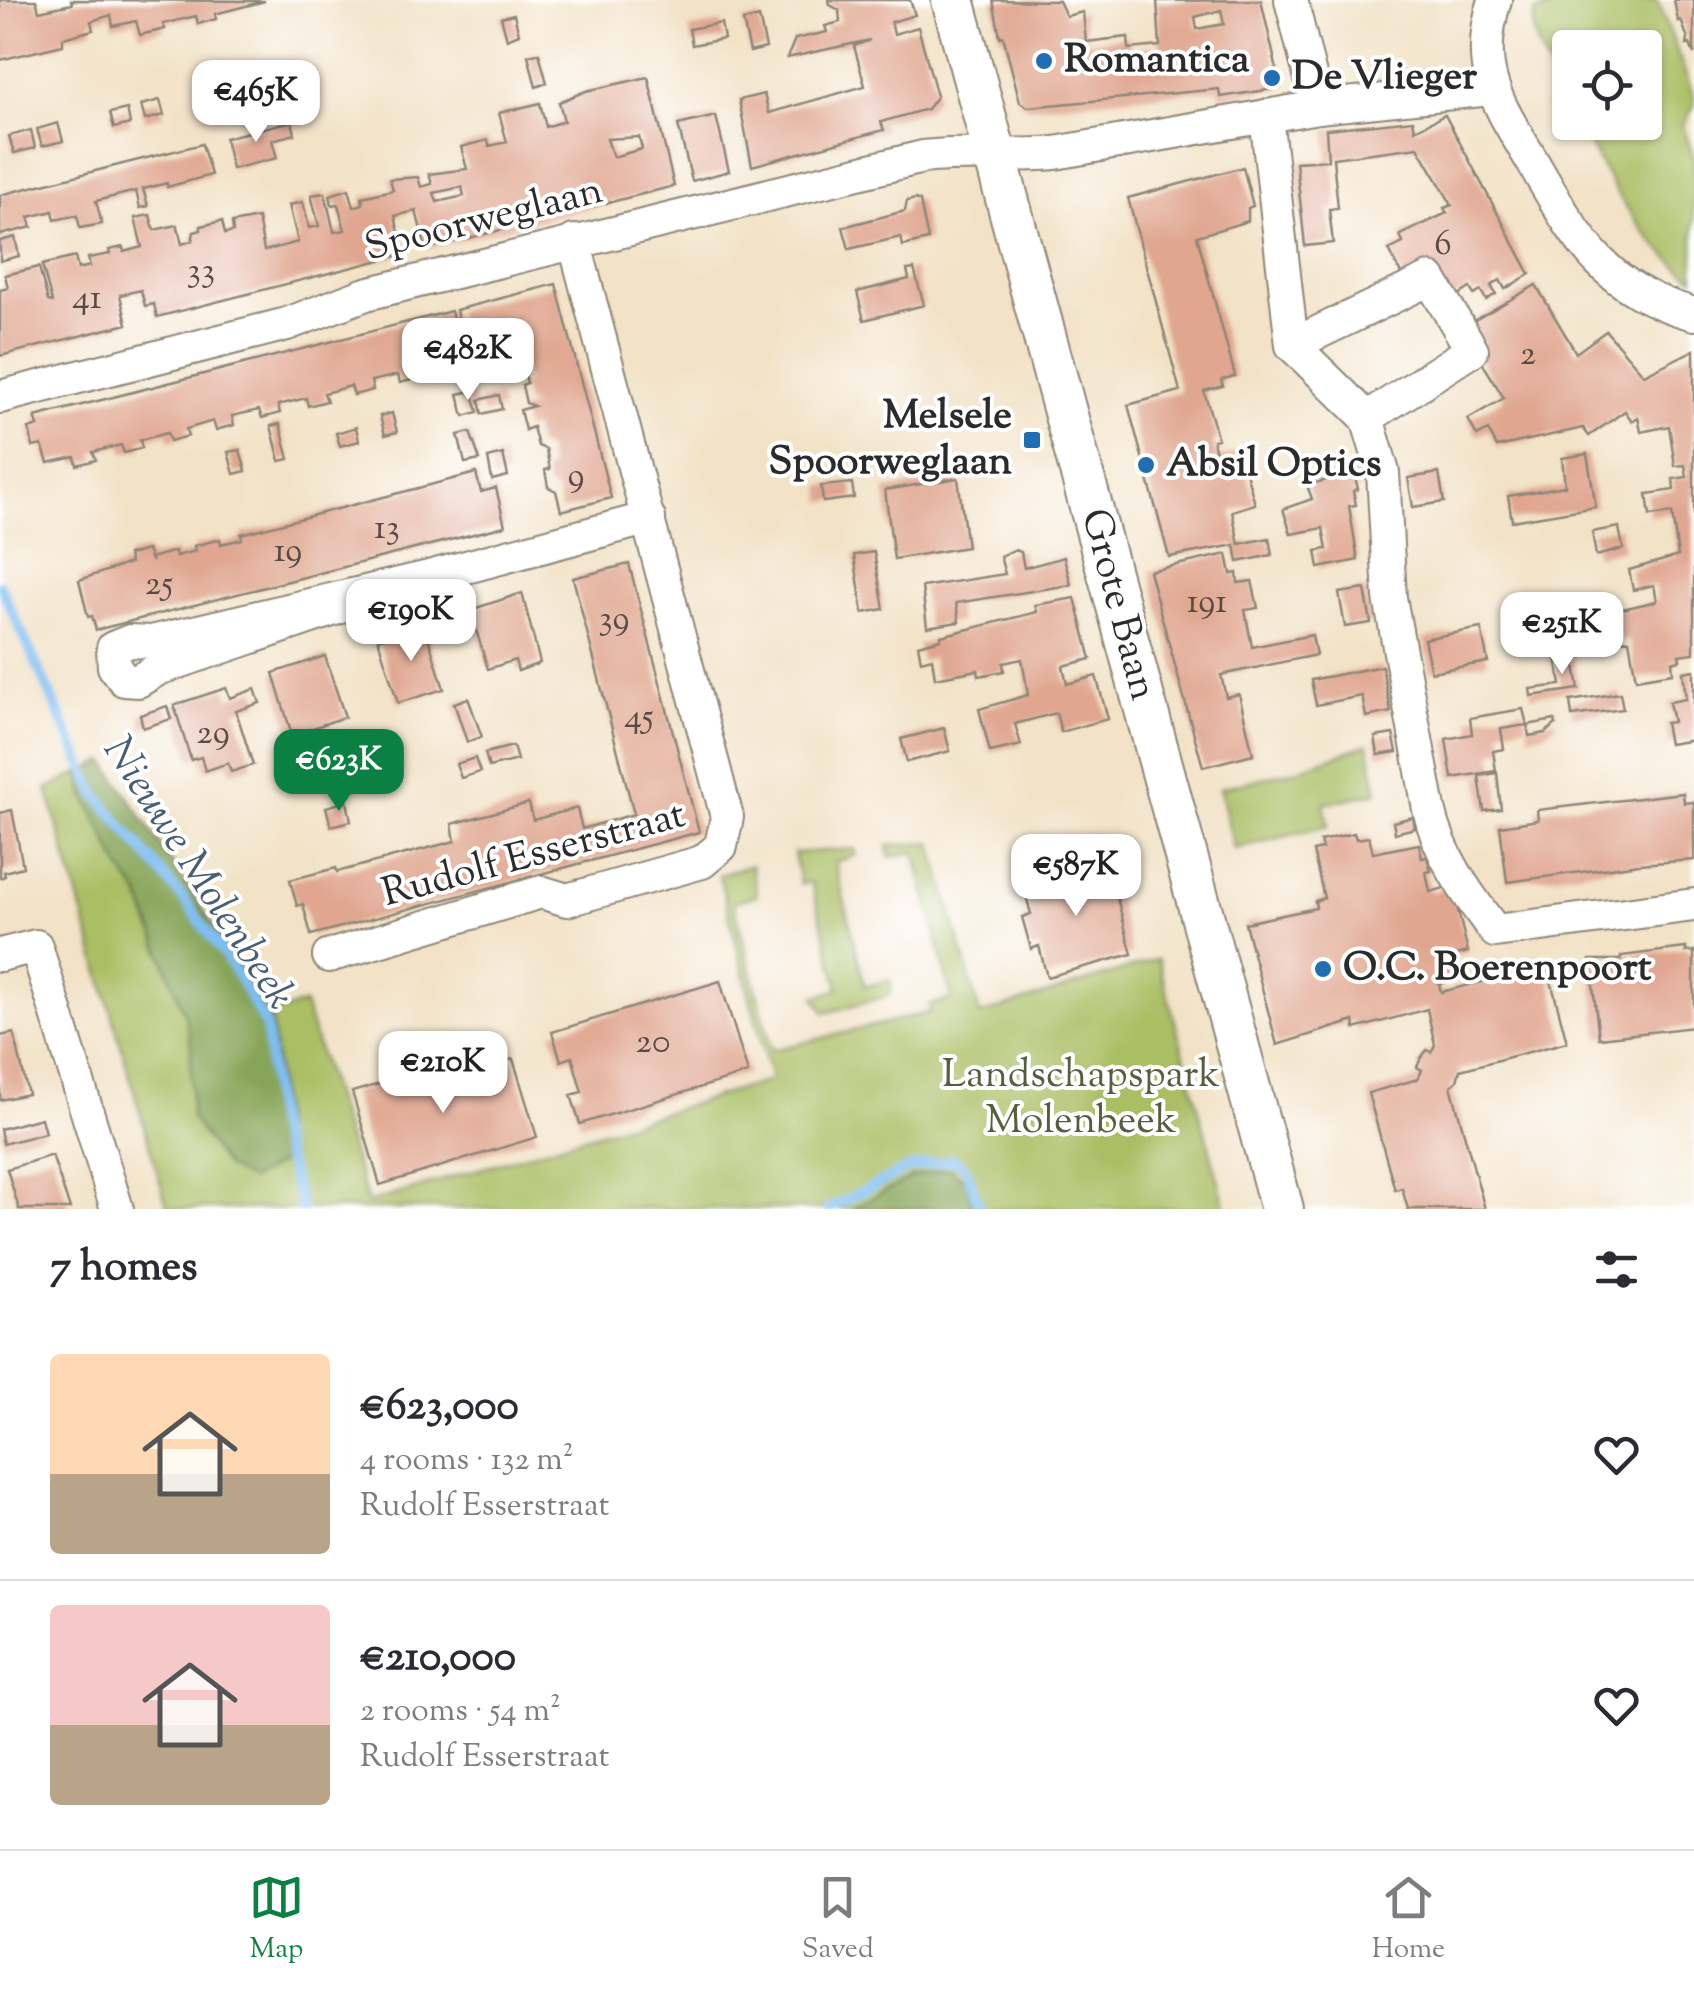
<!DOCTYPE html>
<html lang="en">
<head>
<meta charset="utf-8">
<style>
	:root { --surface:#fff; --page:#f2f2f3; --text:#2b2b33; --muted:#7c7c81; --line:#e1e1e2; --accent:#0b8043 }
	body { margin:0; font-family:"Sorts Mill Goudy",serif; background:var(--page); color:var(--text); height:100vh; display:flex; flex-direction:column; font-size:38px; white-space:nowrap }
	* { box-sizing:border-box; margin:0 }
	p { font-size:32px; color:var(--muted) }
	.icon { flex:none; width:55px; height:55px; fill:none; stroke:currentColor; stroke-width:2; stroke-linecap:round; stroke-linejoin:round }
	.map { position:relative; height:1209px; overflow:hidden }
	.details { display:flex; flex-direction:column; background:var(--surface); flex:1 }
	.details>* { flex:none }
	.buttons { position:absolute; left:1552px; top:30px; display:grid; gap:20px }
	.buttons a { display:grid; place-items:center; width:110px; height:110px; border-radius:10px; background:var(--surface); box-shadow:0 2px 8px #0004; font-size:50px }
	.price { position:absolute; translate:-50% -85px; padding:0 22px; border-radius:20px; background:#fff; color:#222; font-size:32px; line-height:65px; filter:drop-shadow(0 2px 5px #0008) }
	.price::after { content:''; position:absolute; left:50%; top:60px; width:30px; height:22px; margin-left:-15px; background:inherit; clip-path:polygon(0 0,100% 0,50% 100%) }
	.price.active { background:var(--accent); color:#fff }
	ul { padding:0; list-style:none }
	li { display:flex; align-items:center; gap:30px; height:250px; padding:0 50px }
	li+li { border-top:2px solid var(--line) }
	li span { display:grid; place-items:center; flex:none; width:280px; height:200px; border-radius:10px; color:#555 }
	li>.icon { margin-inline-start:auto }
	span .icon { width:120px; height:120px; fill:#fffc; stroke-width:1 }
	li b { font-size:42px }
	h2 { display:flex; justify-content:space-between; align-items:center; height:120px; padding:0 50px; font-size:42px }
	.tabs { display:flex; justify-content:space-around; align-items:center; height:140px; border-top:2px solid var(--line); background:var(--surface); font-size:28px; color:var(--muted) }
	.tabs a { display:grid; justify-items:center; gap:5px }
	.tabs .active { color:var(--accent) }
	.map>svg:first-child { display:block }
</style>
</head>
<body>
<div class="map">
<svg width="1694" height="1209" viewBox="0 0 1694 1209">
	<rect width="100%" height="100%" fill="#fff"/>
	<filter id="ink" filterUnits="userSpaceOnUse"><feTurbulence type="fractalNoise" baseFrequency=".01" numOctaves="2"/><feDisplacementMap in="SourceGraphic" scale="20" xChannelSelector="R" yChannelSelector="G"/><feConvolveMatrix kernelMatrix="1 2 1 2 8 2 1 2 1" color-interpolation-filters="sRGB"/></filter>
	<filter id="wash" filterUnits="userSpaceOnUse"><feTurbulence type="fractalNoise" baseFrequency=".0048" numOctaves="4" result="noise"/><feDisplacementMap in="SourceGraphic" scale="40" xChannelSelector="R" yChannelSelector="G"/><feGaussianBlur stdDeviation="2.25" result="paint"/><feColorMatrix in="noise" values="0 0 0 0 0 0 0 0 0 0 0 0 0 0 0 0 0 1.4 0 .05"/><feComposite in="paint" operator="in"/></filter>
	<g filter="url(#wash)">
		<rect width="100%" height="100%" fill="#f2e2c6"/>
		<!-- green -->
		<g fill="#aabe63" stroke="#6a7447" stroke-width="2.5">
			<path d="M1571 0H1658L1694 97V106L1683 126 1694 158V278C1639 241 1608 179 1578 123L1645 122V48H1570V106C1558 83 1525 37 1535 13Z"/>
			<path d="M1368 744 1378 792 1324 804 1328 826 1234 849 1220 788 1296 770Z"/>
			<path d="M79 773 86 797 120 867 138 893 185 1015 191 1045V1117L285 1159 271 1013 304 1004 368 1203 771 1080 719 875 751 865 757 895 733 902 772 1050 931 1012 929 1005 952 999 915 852 890 857 888 846 932 843 980 1015 1158 959 1226 1209H168L47 789Z"/>
			<path d="M855 849 857 855 835 862 865 986 890 980 892 989 887 996 825 1013 815 997 839 989 811 882 800 884 794 853Z"/>
		</g>
		<!-- forest -->
		<g fill="#87a559" stroke="#596842" stroke-width="2.5">
			<path d="M105 761 271 1013 285 1160 250 1180 226 1167 191 1117V1045L185 1015 139 893 120 867 86 797 79 773Z"/>
			<path d="M949 1168 966 1181 973 1209H853L912 1177Z"/>
		</g>
		<g fill="none" stroke-linecap="round" stroke-linejoin="round">
			<!-- stream -->
			<g stroke="#7fbef3" stroke-width="10">
				<path d="M0 585 96 794 189 906 232 966 266 1026 276 1125 302 1209"/>
				<path d="M828 1209 909 1168 954 1159 967 1170 980 1209"/>
			</g>
		</g>
		<g id="blocks">
			<!-- building -->
			<g fill="#e0a68f" fill-rule="evenodd">
				<path d="M0 0H36L39 11 72 4 71 0 265 1 215 14 216 19 198 24 196 16 163 24 165 29 140 35 136 21 113 26 111 15 91 21 93 30 63 38V45L0 60Z"/>
				<path d="M829 0H910L915 15 891 22 894 34 918 27 937 96 927 109 881 122 884 130 752 166 739 100 764 94 769 113 865 86 854 46 870 40 787 58 795 39 827 32 825 26 840 22 839 10 830 5Z"/>
				<path d="M993 0 1059 1 1066 16 1083 12 1086 42 1128 37 1129 49 1160 46 1157 1 1261 0 1281 88 1220 97 1219 89 1028 107 1020 102 1003 36 1000 37ZM1221 10 1224 24 1197 29 1195 17Z"/>
				<path d="M1674 0H1694V54L1690 44 1687 45 1688 39 1681 20 1678 21Z"/>
				<path d="M514 14 519 34 507 39 501 17Z"/>
				<path d="M759 17 766 48 750 52 743 21Z"/>
				<path d="M721 23 724 39 692 45 689 29Z"/>
				<path d="M539 53 547 83 536 87 528 55Z"/>
				<path d="M648 77 674 186 426 249 416 211 395 216 404 254 157 317 154 304 145 306 141 290 120 295 127 324 0 356V290L8 288 5 275 39 267 48 301 52 302 42 265 75 257 78 269 90 266 88 258 110 254 109 250 123 247 124 252 142 247 135 218 150 215 154 230 177 225 182 244 192 241 194 232 201 230V226L222 221 225 234 233 232 232 223 258 218 264 251 298 242 289 205 303 202 309 228 319 226 311 195 325 193 334 232 345 230 338 204 332 205 330 195 349 189 354 207 363 204 362 197 393 190 390 179 418 177 421 187 432 184 429 174 467 169 461 147 488 140 489 146 507 142 499 113 540 103 546 127 564 121 559 102 586 91ZM639 137 642 149 613 157 607 139ZM462 187 464 196 437 202 434 193Z"/>
				<path d="M160 100 164 115 145 120 141 105Z"/>
				<path d="M127 109 130 124 114 128 110 113Z"/>
				<path d="M1445 115 1530 274 1505 289 1500 280 1491 286 1496 294 1486 300 1481 291 1474 295 1470 288 1454 298 1405 282 1389 250 1403 243 1400 235 1447 213 1444 208 1452 205 1418 147 1333 158 1338 208 1329 209 1333 243 1305 246 1296 162 1328 160 1326 129 1413 120 1415 130Z"/>
				<path d="M716 116 729 171 692 181 678 125Z"/>
				<path d="M292 121 295 134 272 140 277 158 232 169 225 138Z"/>
				<path d="M58 123 63 141 42 146 37 129Z"/>
				<path d="M31 130 35 148 14 153 9 136Z"/>
				<path d="M202 144 211 175 167 187V183L143 189 148 206 140 208 136 191 96 201 102 224 80 228 77 215 55 220 53 211 29 217 32 227 0 235V195Z"/>
				<path d="M1243 167 1253 206 1248 208V221L1197 236 1235 376 1221 380 1223 386 1204 391 1218 439 1213 440 1217 458 1240 451 1255 504 1232 511 1239 544 1269 538 1272 555 1238 562 1235 545 1169 557 1128 405 1180 391 1128 198Z"/>
				<path d="M915 199 920 201 928 240 903 246 901 237 849 249 843 227 905 211 907 201Z"/>
				<path d="M15 237 19 256 0 261V241Z"/>
				<path d="M914 269 924 305 864 320 857 292 909 279 907 270Z"/>
				<path d="M556 284 611 498 561 511 556 491 548 487 545 470 550 469 546 449 538 446 533 427 525 430 520 410 534 406 526 403 522 385 527 383 522 363 515 361 506 325 463 338 456 310Z"/>
				<path d="M1536 285 1576 353 1606 331 1644 375 1694 350V653L1679 655 1680 660 1672 662 1673 673 1636 679 1629 640 1618 639 1617 633 1602 636 1597 615 1657 601 1654 585 1633 590 1629 570 1678 556 1672 513 1650 516 1647 494 1674 490 1673 479 1687 477 1685 465 1675 466 1669 426 1641 432 1638 417 1632 421 1625 411 1589 436 1583 428 1497 447 1488 430 1477 436 1468 419 1504 398 1461 328Z"/>
				<path d="M451 311 465 368 447 372 444 363 417 370 419 378 400 383 398 375 371 381 373 390 354 395 351 386 324 393 327 401 308 406 306 398 278 405 280 413 262 418 259 410 232 416 234 425 216 430 213 421 186 429 188 436 170 441 167 433 140 440 142 448 124 453 121 445 93 452 96 460 77 465 75 457 48 463 42 445 33 447 29 429 38 426 35 417Z"/>
				<path d="M472 391 478 412 464 416 458 394Z"/>
				<path d="M499 395 502 409 482 414 479 400Z"/>
				<path d="M392 413 397 432 385 435 380 416Z"/>
				<path d="M280 424 289 459 280 461 271 426Z"/>
				<path d="M356 427 359 441 340 446 336 433Z"/>
				<path d="M470 432 480 460 465 463 458 435Z"/>
				<path d="M240 450 246 471 234 474 228 452Z"/>
				<path d="M503 454 508 476 492 480 488 458Z"/>
				<path d="M1587 454 1596 507 1512 521 1508 496 1565 486 1562 458Z"/>
				<path d="M476 473 481 492 496 488 505 526 96 630 92 616 88 617 79 580 130 563 128 555 147 550 152 562 150 558 175 551 176 556 195 551 194 546 220 539 221 544 242 539 241 534Z"/>
				<path d="M1354 473 1358 489 1353 491 1356 505 1349 506 1358 560 1319 568 1316 551 1327 549 1323 528 1291 534 1283 509 1312 499 1307 485Z"/>
				<path d="M1439 473 1444 502 1413 507 1408 478Z"/>
				<path d="M958 478 967 547 894 559 885 490Z"/>
				<path d="M852 483 854 498 823 502 821 486Z"/>
				<path d="M1619 527 1623 549 1596 556 1592 532Z"/>
				<path d="M1014 550 1021 552 1024 568 1064 557 1071 585 956 603 959 622 927 627 922 587 1005 574 1000 556Z"/>
				<path d="M874 552 884 609 863 613 854 555Z"/>
				<path d="M1227 554 1231 574 1237 573 1238 583 1252 581 1258 608 1245 610 1252 647 1312 635 1316 655 1221 675 1226 697 1239 694 1253 754 1203 767 1149 571Z"/>
				<path d="M629 564 699 832 311 935 303 904 297 906 290 880 336 868 337 872 455 841 452 824 529 803 533 820 577 808 582 829 634 814 573 578Z"/>
				<path d="M1365 589 1371 623 1345 627 1339 593Z"/>
				<path d="M522 593 540 663 518 671 515 660 488 669 470 610Z"/>
				<path d="M1075 598 1091 659 1063 666 1067 684 1096 676 1108 719 1061 732 1056 713 1015 724 1021 745 990 752 979 709 1028 695 1022 659 1003 663 1004 671 979 676 978 670 935 678 932 658 921 661 918 645 941 639V636L1037 612 1035 605Z"/>
				<path d="M424 625 444 689 398 703 378 639Z"/>
				<path d="M1481 628 1488 662 1431 672 1424 639Z"/>
				<path d="M1573 653 1579 689 1531 696 1530 689 1561 685 1556 656Z"/>
				<path d="M325 656 345 717 292 735 273 673Z"/>
				<path d="M1382 666 1391 712 1366 717 1362 696 1316 705 1311 680Z"/>
				<path d="M1694 670V740L1669 744 1665 723 1673 722 1669 702 1686 699 1683 672Z"/>
				<path d="M226 688 230 698 255 689 260 703 236 711 253 765 231 772 228 763 205 771 201 757 191 760 174 705Z"/>
				<path d="M1620 693 1623 709 1572 716 1570 701Z"/>
				<path d="M468 698 482 737 467 742 454 703Z"/>
				<path d="M167 706 171 719 143 728 140 715Z"/>
				<path d="M1523 709 1527 725 1501 729 1504 749 1493 751 1496 771 1452 778 1446 739 1472 734 1470 718Z"/>
				<path d="M1555 720 1556 724 1545 733 1529 736 1527 725Z"/>
				<path d="M944 728 950 751 907 762 901 739Z"/>
				<path d="M1393 734 1397 752 1378 755 1375 737Z"/>
				<path d="M513 746 517 760 489 767 485 753Z"/>
				<path d="M389 748 393 761 376 766 371 754Z"/>
				<path d="M475 758 480 772 461 778 456 764Z"/>
				<path d="M1497 773 1501 809 1484 811 1479 776Z"/>
				<path d="M1683 793 1684 803 1694 802V860L1639 864 1507 882 1500 826 1538 820 1537 810Z"/>
				<path d="M347 801 351 821 331 826 326 807Z"/>
				<path d="M12 810 23 867 4 872 5 876 0 878V813Z"/>
				<path d="M1413 817 1415 828 1395 833 1393 822Z"/>
				<path d="M1354 833 1356 839 1369 837 1373 853 1419 844 1422 858 1427 857 1431 871 1426 872 1430 892 1452 886 1468 952 1453 956 1459 979 1439 984 1441 992 1547 966 1567 1042 1460 1070 1457 1081 1451 1086 1485 1209H1408L1402 1188 1395 1190 1368 1093 1418 1079 1422 1070 1417 1067 1421 1058 1427 1050 1431 1052 1435 1045 1427 1009 1355 1029 1354 1021 1277 1045 1245 923 1316 908 1315 901 1324 898 1313 851 1322 849 1320 841Z"/>
				<path d="M1107 861 1132 954 1047 977 1039 946 1031 949 1022 917 1031 914 1023 884Z"/>
				<path d="M1686 948V952L1694 951V1027L1599 1038 1590 960H1621V956Z"/>
				<path d="M720 981 748 1073 580 1124 571 1095 582 1092 572 1057 561 1061 552 1032Z"/>
				<path d="M14 1033 28 1094 0 1100V1036Z"/>
				<path d="M490 1051 494 1064 513 1059 537 1137 380 1185 352 1092Z"/>
				<path d="M41 1118 45 1133 3 1144 0 1129Z"/>
				<path d="M52 1155 70 1209H19L7 1169Z"/>
			</g>
		</g>
	</g>
	<g filter="url(#ink)">
		<use href="#blocks" fill-opacity="0" stroke="#8e8678" stroke-width="2.5"/>
		<g fill="none" stroke-linecap="round" stroke-linejoin="round">
			<!-- minor casing -->
			<g stroke="#8e8678" stroke-width="36">
				<g id="minor">
					<path d="M1291 0 1318 107"/>
					<path d="M1495 0C1472 73 1500 106 1535 166 1579 242 1604 289 1694 314"/>
					<path d="M1266 116 1292 345 1367 418 1383 472 1390 598 1429 809C1439 855 1467 894 1495 931L1694 905"/>
					<path d="M1292 345 1430 279 1472 350 1367 418"/>
					<path d="M0 397 287 324 366 294 923 157C967 152 1011 157 1055 153L1318 107 1491 89"/>
					<path d="M429 577 158 669 138 681 124 680 114 667 113 648 130 641 151 642 429 577 649 518"/>
					<path d="M0 955 36 946 117 1209"/>
					<path d="M329 956 541 892 567 900 702 862 721 846 727 817 574 241"/>
				</g>
			</g>
			<!-- major casing -->
			<g stroke="#8e8678" stroke-width="46">
				<path id="major" d="M953 0 1282 1209"/>
			</g>
			<!-- minor -->
			<use href="#minor" stroke="#fff" stroke-width="32"/>
			<!-- major -->
			<use href="#major" stroke="#fff" stroke-width="42"/>
		</g>
	</g>
	<!-- markers -->
	<g fill="#1f6fb2" stroke="#fff" stroke-width="4">
		<circle cx="1044" cy="61" r="10"/>
		<circle cx="1272" cy="78" r="10"/>
		<rect x="1022" y="430" width="20" height="20" rx="5"/>
		<circle cx="1146" cy="465" r="10"/>
		<circle cx="1323" cy="969" r="10"/>
	</g>
	<g text-anchor="middle" dominant-baseline="central" stroke-width="8" stroke-linejoin="round" paint-order="stroke">
		<!-- number labels -->
		<g font-size="35" fill="#584a44">
			<text x="1443" y="245">6</text>
			<text x="201" y="272">33</text>
			<text x="87" y="299">41</text>
			<text x="1528" y="355">2</text>
			<text x="576" y="477">9</text>
			<text x="387" y="529">13</text>
			<text x="288" y="552">19</text>
			<text x="159" y="585">25</text>
			<text x="1207" y="603">191</text>
			<text x="614" y="620">39</text>
			<text x="639" y="718">45</text>
			<text x="213" y="734">29</text>
			<text x="653" y="1043">20</text>
		</g>
		<!-- poi labels -->
		<g font-size="40" font-weight="bold" fill="#2b2b2b" stroke="#fff" text-anchor="start">
			<text x="1064" y="61">Romantica</text>
			<text x="1292" y="78">De Vlieger</text>
			<text x="1012" y="417" text-anchor="end">Melsele<tspan x="1012" dy="46">Spoorweglaan</tspan></text>
			<text x="1166" y="465">Absil Optics</text>
			<text x="1343" y="969">O.C. Boerenpoort</text>
		</g>
		<!-- street labels -->
		<g font-size="40" fill="#2b2b2b" stroke="#fff">
			<text transform="translate(484 221) rotate(-14)">Spoorweglaan</text>
			<text transform="translate(1117 605) rotate(75)">Grote Baan</text>
			<text transform="translate(534 856) rotate(-15)">Rudolf Esserstraat</text>
		</g>
		<!-- park labels -->
		<g font-size="40" fill="#575e3f" stroke="#fff">
			<text x="1081" y="1076">Landschapspark<tspan x="1081" dy="46">Molenbeek</tspan></text>
		</g>
		<!-- water labels -->
		<g font-size="42" font-style="italic" fill="#485e71" stroke="#fff">
			<text transform="translate(197 874) rotate(57)">Nieuwe Molenbeek</text>
		</g>
	</g>
</svg>
<div class="buttons">
<a><svg class="icon" aria-label="locate" viewBox="0 0 24 24"><circle cx="12" cy="12" r="6"/><path d="M12 2v4M12 18v4M2 12h4M18 12h4"/></svg></a>
</div>
<b class="price" style="left:256px;top:145px">€465K</b>
<b class="price" style="left:468px;top:403px">€482K</b>
<b class="price" style="left:411px;top:664px">€190K</b>
<b class="price" style="left:1562px;top:677px">€251K</b>
<b class="price active" style="left:339px;top:814px">€623K</b>
<b class="price" style="left:1076px;top:919px">€587K</b>
<b class="price" style="left:443px;top:1116px">€210K</b>
</div>
<section class="details">
<h2>7 homes<svg class="icon" aria-label="filters" viewBox="0 0 24 24"><path d="M4 7h16M4 17h16"/><circle cx="9" cy="7" r="2"/><circle cx="15" cy="17" r="2"/></svg></h2>
<ul>
<li><span style="background:linear-gradient(#ffd9b3 60%,#b9a48a 0)"><svg class="icon" aria-label="home" viewBox="0 0 24 24"><path d="M3 11l9-7 9 7M6 9v11h12V9"/></svg></span><div><b>€623,000</b><p>4 rooms · 132 m²</p><p>Rudolf Esserstraat</p></div><svg class="icon" aria-label="heart" viewBox="0 0 24 24"><path d="M12 20l-8-8c-3-5 5-10 8-4 3-6 11-1 8 4z"/></svg></li>
<li><span style="background:linear-gradient(#f6c9c9 60%,#b9a48a 0)"><svg class="icon" aria-label="home" viewBox="0 0 24 24"><path d="M3 11l9-7 9 7M6 9v11h12V9"/></svg></span><div><b>€210,000</b><p>2 rooms · 54 m²</p><p>Rudolf Esserstraat</p></div><svg class="icon" aria-label="heart" viewBox="0 0 24 24"><path d="M12 20l-8-8c-3-5 5-10 8-4 3-6 11-1 8 4z"/></svg></li>
</ul>
</section>
<nav class="tabs">
<a class="active"><svg class="icon" aria-label="map" viewBox="0 0 24 24"><path d="M3 6l6-2 6 2 6-2v14l-6 2-6-2-6 2zM9 4v14M15 6v14"/></svg>Map</a>
<a><svg class="icon" aria-label="saved" viewBox="0 0 24 24"><path d="M7 4h10v16l-5-4-5 4z"/></svg>Saved</a>
<a><svg class="icon" aria-label="home" viewBox="0 0 24 24"><path d="M3 11l9-7 9 7M6 9v11h12V9"/></svg>Home</a>
</nav>
</body>
</html>
